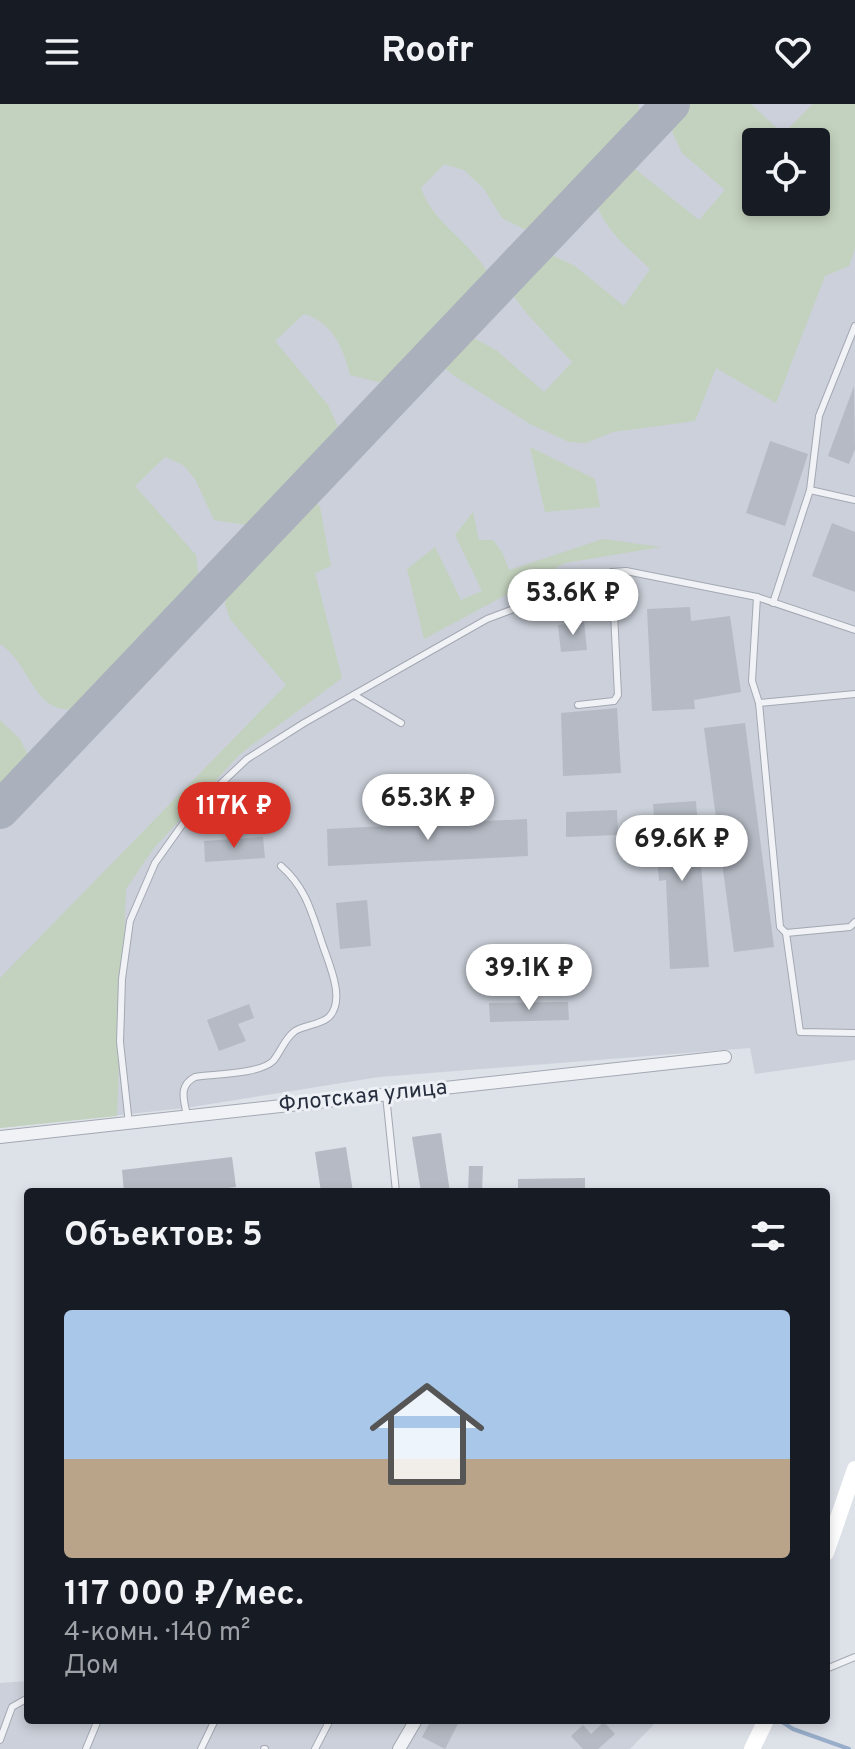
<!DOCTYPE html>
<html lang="ru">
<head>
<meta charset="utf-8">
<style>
	:root { --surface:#171b24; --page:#242831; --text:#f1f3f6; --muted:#9ea1a6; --accent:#d93025 }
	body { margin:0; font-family:Overpass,sans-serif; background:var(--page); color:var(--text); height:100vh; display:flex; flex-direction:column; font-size:30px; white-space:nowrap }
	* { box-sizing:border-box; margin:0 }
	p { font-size:26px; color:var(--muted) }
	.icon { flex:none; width:44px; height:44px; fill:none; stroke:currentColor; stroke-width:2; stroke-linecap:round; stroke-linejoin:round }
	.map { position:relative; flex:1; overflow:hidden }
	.details { position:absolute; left:24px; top:1084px; width:806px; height:536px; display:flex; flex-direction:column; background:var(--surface); border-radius:8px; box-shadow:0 4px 12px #0003 }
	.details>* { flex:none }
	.fabs { position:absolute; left:742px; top:24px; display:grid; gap:16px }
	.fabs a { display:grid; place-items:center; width:88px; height:88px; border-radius:8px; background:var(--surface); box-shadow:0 4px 12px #0003; font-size:40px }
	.price { position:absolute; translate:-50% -68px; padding:0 18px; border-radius:28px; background:#fff; color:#222; font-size:26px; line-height:52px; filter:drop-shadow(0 2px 4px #0008) }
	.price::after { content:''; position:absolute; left:50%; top:48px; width:24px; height:18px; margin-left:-12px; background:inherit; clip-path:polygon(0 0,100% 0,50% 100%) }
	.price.on { background:var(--accent); color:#fff }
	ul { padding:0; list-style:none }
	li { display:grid; align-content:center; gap:16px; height:424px; padding:0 40px }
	li span { display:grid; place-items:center; height:248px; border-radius:8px; color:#555 }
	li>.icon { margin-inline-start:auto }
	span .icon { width:144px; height:144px; fill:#fffc; stroke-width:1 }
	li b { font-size:34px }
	h2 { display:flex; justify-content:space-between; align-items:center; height:96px; padding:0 40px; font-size:34px }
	header { display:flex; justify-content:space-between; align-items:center; height:104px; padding:0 40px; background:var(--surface); font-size:36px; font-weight:700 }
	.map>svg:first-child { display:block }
</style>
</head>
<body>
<header><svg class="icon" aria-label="menu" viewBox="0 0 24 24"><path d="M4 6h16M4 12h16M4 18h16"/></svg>Roofr<svg class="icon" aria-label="heart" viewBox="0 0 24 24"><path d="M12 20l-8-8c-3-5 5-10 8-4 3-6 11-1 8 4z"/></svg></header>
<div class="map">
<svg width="855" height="1645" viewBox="0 0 855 1645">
	<rect width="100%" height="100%" fill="#dde1e8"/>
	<!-- built -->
	<g fill="#cbd0da" fill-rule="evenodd">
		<path d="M0 0H855V956L755 970 750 944 379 973 185 1004 0 1024ZM756 38H816V98H756Z"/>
		<path d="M28 1577V1616H658L630 1645H0V1579Z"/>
	</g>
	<!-- green -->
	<g fill="#c3d2be" fill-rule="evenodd">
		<path d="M0 0H638L640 9 528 127 502 114 484 85 464 66 444 60 421 84C432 118 470 138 488 169L382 279 350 271C343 243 333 219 304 210L275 237 328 301 339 325 247 421 214 416 195 375 183 361 165 353 135 382 196 451 199 474 74 605C33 610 30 558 0 540Z"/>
		<path d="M689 0H751L783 30 813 0H855V144L849 162 825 172 776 299 716 264 695 317 613 328 586 339 569 338 530 320 453 271 444 263 448 252 468 231 496 246 544 288 572 258 527 210 510 187 545 148 575 162 624 202 650 165C629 144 604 127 596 97L630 61 699 116 725 86 682 49 669 21ZM756 38H816V98H756Z"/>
		<path d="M530 343 595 375 600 403 545 408Z"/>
		<path d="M309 398H316L320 403 331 462 315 469 342 574 240 650 154 744 126 785 117 1012 0 1024V874L286 581 230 515 225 500 227 485Z"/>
		<path d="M473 408 479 436H493L502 448 509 466 603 435 661 443 565 459 424 535 407 465 435 443 461 496 482 487 455 431Z"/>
		<path d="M0 616 20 635 28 651 0 681Z"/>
	</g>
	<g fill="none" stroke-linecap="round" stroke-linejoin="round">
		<!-- stream -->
		<path stroke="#97adc9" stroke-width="4" d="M779 1616 793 1625 849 1645"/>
		<!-- taxiway -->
		<path stroke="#aab0bc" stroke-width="38" d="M0 706 671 0"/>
	</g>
	<!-- building -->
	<g fill="#b5bac4">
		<path d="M854 282 855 345 849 360 828 352Z"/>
		<path d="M770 337 808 350 785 422 746 409Z"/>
		<path d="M832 419 855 428V488L812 472Z"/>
		<path d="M690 503 691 517 730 512 741 588 694 596 695 605 652 607 647 505Z"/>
		<path d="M584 518 587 546 561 548 558 521Z"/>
		<path d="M617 604 621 669 563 672 561 609Z"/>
		<path d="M745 619 774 843 734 848 704 624Z"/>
		<path d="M696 697 709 863 670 865 666 776 659 777 653 700Z"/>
		<path d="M617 706 618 731 566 733V708Z"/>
		<path d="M527 715 528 752 328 762 327 725Z"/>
		<path d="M263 733 265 754 205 758 204 737Z"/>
		<path d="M367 796 371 842 340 845 336 799Z"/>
		<path d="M568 898 569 916 490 918 489 899Z"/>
		<path d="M249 900 254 914 238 920 246 937 219 947 207 916Z"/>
		<path d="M441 1029 450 1088H421L412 1033Z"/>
		<path d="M346 1043 353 1088H321L315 1048Z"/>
		<path d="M232 1053 236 1083 195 1088H124L122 1066Z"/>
		<path d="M469 1062H483L482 1088H468Z"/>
		<path d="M585 1074V1088H518V1075Z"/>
		<path d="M431 1616H460L445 1645 422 1633Z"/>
		<path d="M604 1618 615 1630 598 1645H583L571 1632 583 1621 591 1630Z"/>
	</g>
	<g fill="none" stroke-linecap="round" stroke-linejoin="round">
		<!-- service casing -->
		<g stroke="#a3a8b2" stroke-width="8">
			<g id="service">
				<path d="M810 386 855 396"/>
				<path d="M551 491 561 509"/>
				<path d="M757 493 752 577 759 599 780 823 786 829 850 823 855 818"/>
				<path d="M773 499 810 386 819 312 855 222"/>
				<path d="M354 591 401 619"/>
				<path d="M759 599 855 590"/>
				<path d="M578 601 614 597 618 591 612 468"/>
				<path d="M786 829 800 928 855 929"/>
				<path d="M386 991 396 1088"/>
				<path d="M187 1012C184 995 178 982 195 973 214 970 260 970 273 957 281 948 284 935 295 927 305 921 320 921 329 913 347 895 327 856 321 836 311 806 305 783 281 762"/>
				<path d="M129 1020 120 938 122 875 130 817 155 759 192 707 247 655 304 619 487 515 612 468 626 467 757 493 855 526"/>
				<path d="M826 1565 855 1553"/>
				<path d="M0 1636 12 1603 28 1594"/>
				<path d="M86 1645 98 1616"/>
				<path d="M201 1645 215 1616"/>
				<path d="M264 1645H265"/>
				<path d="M315 1645 330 1616"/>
			</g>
		</g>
		<!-- minor casing -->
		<g stroke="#a3a8b2" stroke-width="14">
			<g id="minor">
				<path d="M0 1033 725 953"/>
				<path d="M399 1645 416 1616"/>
			</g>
		</g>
		<!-- service -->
		<use href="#service" stroke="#f0f2f6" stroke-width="6"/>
		<!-- minor -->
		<use href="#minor" stroke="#f0f2f6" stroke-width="12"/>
		<!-- secondary -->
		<g stroke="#fff" stroke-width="16">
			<path d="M826 1449 855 1365"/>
			<path d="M752 1645 766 1616"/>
		</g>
	</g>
	<g text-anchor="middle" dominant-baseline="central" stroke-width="6" stroke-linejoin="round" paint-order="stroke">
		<!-- street labels -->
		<g font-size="22" fill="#272e3e" stroke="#edf0f5">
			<text transform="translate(363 993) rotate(-6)">Флотская улица</text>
		</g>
	</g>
</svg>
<div class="fabs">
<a><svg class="icon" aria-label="locate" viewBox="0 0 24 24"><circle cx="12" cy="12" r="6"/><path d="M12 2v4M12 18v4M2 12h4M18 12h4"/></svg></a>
</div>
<b class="price" style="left:573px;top:533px">53.6K ₽</b>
<b class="price" style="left:428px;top:738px">65.3K ₽</b>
<b class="price on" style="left:234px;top:746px">117K ₽</b>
<b class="price" style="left:682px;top:779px">69.6K ₽</b>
<b class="price" style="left:529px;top:908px">39.1K ₽</b>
<section class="details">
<h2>Объектов: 5<svg class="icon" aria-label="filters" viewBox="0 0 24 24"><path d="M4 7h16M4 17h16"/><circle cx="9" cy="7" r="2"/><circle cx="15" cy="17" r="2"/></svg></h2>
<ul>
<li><span style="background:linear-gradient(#a9c7e8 60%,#b9a48a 0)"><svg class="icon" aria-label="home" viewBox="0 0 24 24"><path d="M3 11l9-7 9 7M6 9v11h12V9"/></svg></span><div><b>117 000 ₽/мес.</b><p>4-комн. · 140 m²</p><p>Дом</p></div></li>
</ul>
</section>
</div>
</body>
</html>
